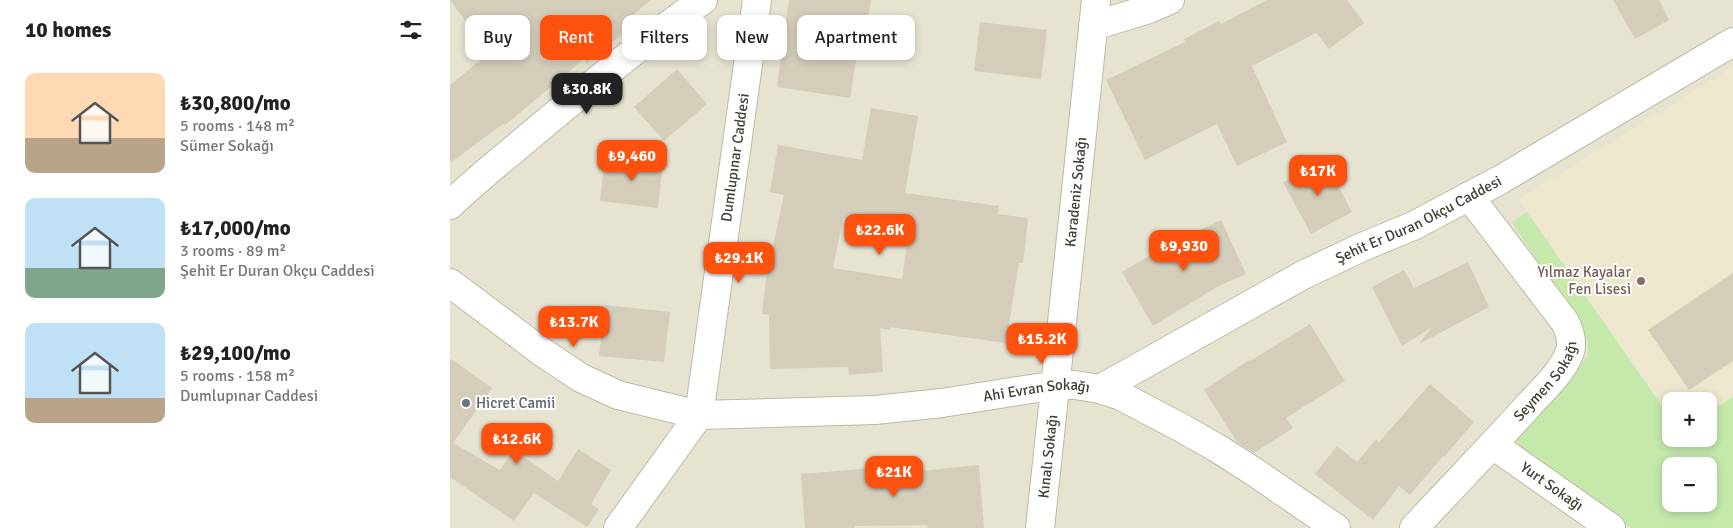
<!DOCTYPE html>
<html lang="en">
<head>
<meta charset="utf-8">
<style>
	:root { --surface:#fff; --page:#f2f2f2; --text:#222; --muted:#767676; --accent:#ff510e }
	body { margin:0; font-family:Signika,sans-serif; background:var(--page); color:var(--text); height:100vh; display:flex; flex-direction:column; font-size:19px; white-space:nowrap }
	* { box-sizing:border-box; margin:0 }
	p { font-size:16px; color:var(--muted) }
	.icon { flex:none; width:28px; height:28px; fill:none; stroke:currentColor; stroke-width:2; stroke-linecap:round; stroke-linejoin:round }
	.map { position:relative; flex:1; overflow:hidden }
	.sheet { display:flex; flex-direction:column; background:var(--surface); width:450px }
	.sheet>* { flex:none }
	.banner { position:absolute; left:15px; top:15px; width:475px; height:45px; display:flex; gap:10px }
	.controls { position:absolute; left:1212px; top:392px; display:grid; gap:10px }
	.controls a { display:grid; place-items:center; width:55px; height:55px; border-radius:10px; background:var(--surface); box-shadow:0 2px 8px #0003; font-size:25px }
	.price { position:absolute; translate:-50% -42px; padding:0 11px; border-radius:10px; background:var(--accent); color:#fff; font-size:16px; line-height:32px; filter:drop-shadow(0 1px 2px #0008) }
	.price::after { content:''; position:absolute; left:50%; top:30px; width:15px; height:11px; margin-left:-8px; background:inherit; clip-path:polygon(0 0,100% 0,50% 100%) }
	.price.on { background:#222; color:#fff }
	ul { padding:0; list-style:none }
	li { display:flex; align-items:center; gap:15px; height:125px; padding:0 25px }
	li span { display:grid; place-items:center; flex:none; width:140px; height:100px; border-radius:10px; color:#555 }
	li>.icon { margin-inline-start:auto }
	span .icon { width:60px; height:60px; fill:#fffc; stroke-width:1 }
	li b { font-size:21px }
	h2 { display:flex; justify-content:space-between; align-items:center; height:60px; padding:0 25px; font-size:21px }
	.chip { padding:0 18px; border-radius:10px; background:var(--surface); box-shadow:0 2px 8px #0003; font-size:18px; line-height:45px }
	.chip.on { background:var(--accent); color:#fff }
	main { display:flex; flex:1; min-height:0 }
	.map>svg:first-child { display:block }
</style>
</head>
<body>
<main>
<section class="sheet">
<h2>10 homes<svg class="icon" aria-label="filters" viewBox="0 0 24 24"><path d="M4 7h16M4 17h16"/><circle cx="9" cy="7" r="2"/><circle cx="15" cy="17" r="2"/></svg></h2>
<ul>
<li><span style="background:linear-gradient(#ffd9b3 65%,#b9a48a 0)"><svg class="icon" aria-label="home" viewBox="0 0 24 24"><path d="M3 11l9-7 9 7M6 9v11h12V9"/></svg></span><div><b>₺30,800/mo</b><p>5 rooms · 148 m²</p><p>Sümer Sokağı</p></div></li>
<li><span style="background:linear-gradient(#bfe0f5 70%,#7fa58c 0)"><svg class="icon" aria-label="home" viewBox="0 0 24 24"><path d="M3 11l9-7 9 7M6 9v11h12V9"/></svg></span><div><b>₺17,000/mo</b><p>3 rooms · 89 m²</p><p>Şehit Er Duran Okçu Caddesi</p></div></li>
<li><span style="background:linear-gradient(#bfe0f5 75%,#b9a48a 0)"><svg class="icon" aria-label="home" viewBox="0 0 24 24"><path d="M3 11l9-7 9 7M6 9v11h12V9"/></svg></span><div><b>₺29,100/mo</b><p>5 rooms · 158 m²</p><p>Dumlupınar Caddesi</p></div></li>
</ul>
</section>
<div class="map">
<svg width="1283" height="528" viewBox="0 0 1283 528">
	<rect width="100%" height="100%" fill="#f2f0e4"/>
	<!-- residential -->
	<path fill="#e6e3d1" fill-rule="evenodd" d="M0 0H1283V528H0ZM1221 401H1259V439H1221ZM1221 466H1259V504H1221Z"/>
	<!-- education -->
	<path fill="#ece7cd" fill-rule="evenodd" d="M1283 67V528H1181L1115 383 1138 356V341L1062 222 1077 212 1069 199ZM1221 401H1259V439H1221ZM1221 466H1259V504H1221Z"/>
	<!-- green -->
	<path fill="#c5e8ab" fill-rule="evenodd" d="M1077 212 1221 419V439H1259V412L1283 397V528H1181L1076 454 1066 439 1138 356V341L1062 222ZM1221 466H1259V504H1221Z"/>
	<!-- building -->
	<g fill="#d4cdb9" fill-rule="evenodd">
		<path d="M0 0H201L177 20 182 26 137 63 134 59 55 125 53 124 0 163V85L39 53Z"/>
		<path d="M339 0H421L412 55 407 54 400 98 327 87Z"/>
		<path d="M817 0H897L914 23 879 49 866 33 802 66 837 142 787 166 767 124 695 160 656 80 735 42 734 39 769 21 771 24Z"/>
		<path d="M1163 0H1209L1219 20 1185 39Z"/>
		<path d="M530 22 597 30 591 79 524 71Z"/>
		<path d="M227 69 257 104 214 141 184 107Z"/>
		<path d="M421 108 468 116 455 193 549 206 548 214 578 218 573 263H569L556 343 440 327V330L430 328 433 372 399 375 398 367 320 369 319 315 312 314 316 279 334 195 320 192 328 145 412 160ZM393 218 459 228 452 279 383 268Z"/>
		<path d="M155 155 213 162 208 208 150 201Z"/>
		<path d="M874 160 902 212 861 234 833 182Z"/>
		<path d="M771 220 796 274 767 287 703 326 672 272 716 246Z"/>
		<path d="M1018 262 1039 307 969 344 982 327 952 346 922 287 954 270 964 288Z"/>
		<path d="M1283 273V361L1239 390 1198 330Z"/>
		<path d="M155 305 220 312 214 362 149 356Z"/>
		<path d="M860 324 895 381 836 418 843 428 804 453 787 442 754 390 799 360 800 361Z"/>
		<path d="M0 358 42 388 3 443 50 470 64 450 108 481 128 449 161 470 141 504 149 509 137 527 84 493 64 521 0 477Z"/>
		<path d="M980 384 1024 422 994 457 993 456 960 495 949 486 923 520 865 474 887 446 907 462 926 439 929 442Z"/>
		<path d="M460 465V472L529 465 534 528H478L477 525 405 526V528H355L351 474 424 468V466Z"/>
	</g>
	<g fill="none" stroke-linecap="round" stroke-linejoin="round">
		<!-- minor casing -->
		<g stroke="#beb9a6" stroke-width="30">
			<g id="minor">
				<path d="M643 26 699 9 720 0"/>
				<path d="M0 205C26 180 54 158 81 135 137 88 193 42 253 0"/>
				<path id="s1" d="M0 283 92 352 131 378 168 395 249 415 425 410 492 403 606 385H625L650 389 671 396 730 427 767 448 803 471 886 528"/>
				<path id="s2" d="M650 389 853 275 910 248 963 226 1050 180 1283 42"/>
				<path id="s3" d="M1043 445 1161 528"/>
				<path id="s4" d="M168 528 249 415 307 0"/>
				<path id="s5" d="M590 528C610 352 627 176 646 0"/>
				<path id="s6" d="M964 528C1002 487 1041 447 1079 405 1092 390 1111 374 1119 354 1124 343 1120 332 1115 322L1019 196"/>
			</g>
		</g>
		<!-- minor -->
		<use href="#minor" stroke="#fff" stroke-width="28"/>
	</g>
	<!-- markers -->
	<circle fill="#8d6e63" stroke="#fff" stroke-width="2" cx="1191" cy="281" r="5"/>
	<circle fill="#6b7280" stroke="#fff" stroke-width="2" cx="16" cy="403" r="5"/>
	<g text-anchor="middle" dominant-baseline="central" stroke-width="4" stroke-linejoin="round" paint-order="stroke">
		<!-- street labels -->
		<g font-size="15" fill="#444034" stroke="#fff">
			<text stroke="none"><textPath href="#s4" startOffset="399">Dumlupınar Caddesi</textPath></text>
			<text stroke="none"><textPath href="#s5" startOffset="338">Karadeniz Sokağı</textPath></text>
			<text stroke="none"><textPath href="#s2" startOffset="361">Şehit Er Duran Okçu Caddesi</textPath></text>
			<text stroke="none"><textPath href="#s6" startOffset="198">Seymen Sokağı</textPath></text>
			<text stroke="none"><textPath href="#s1" startOffset="625">Ahi Evran Sokağı</textPath></text>
			<text stroke="none"><textPath href="#s5" startOffset="72">Kınalı Sokağı</textPath></text>
			<text stroke="none"><textPath href="#s3" startOffset="72">Yurt Sokağı</textPath></text>
		</g>
		<!-- education labels -->
		<g font-size="15" fill="#785e54" stroke="#fff" text-anchor="end">
			<text x="1181" y="272">Yılmaz Kayalar<tspan x="1181" dy="17">Fen Lisesi</tspan></text>
		</g>
		<!-- worship labels -->
		<g font-size="15" fill="#5b616d" stroke="#fff" text-anchor="start">
			<text x="26" y="403">Hicret Camii</text>
		</g>
	</g>
</svg>
<div class="controls">
<a>+</a>
<a>−</a>
</div>
<b class="price on" style="left:137px;top:115px">₺30.8K</b>
<b class="price" style="left:182px;top:182px">₺9,460</b>
<b class="price" style="left:868px;top:197px">₺17K</b>
<b class="price" style="left:430px;top:256px">₺22.6K</b>
<b class="price" style="left:734px;top:272px">₺9,930</b>
<b class="price" style="left:289px;top:284px">₺29.1K</b>
<b class="price" style="left:124px;top:348px">₺13.7K</b>
<b class="price" style="left:592px;top:365px">₺15.2K</b>
<b class="price" style="left:67px;top:465px">₺12.6K</b>
<b class="price" style="left:444px;top:498px">₺21K</b>
<div class="banner">
<a class="chip">Buy</a>
<a class="chip on">Rent</a>
<a class="chip">Filters</a>
<a class="chip">New</a>
<a class="chip">Apartment</a>
</div>
</div>
</main>
</body>
</html>
